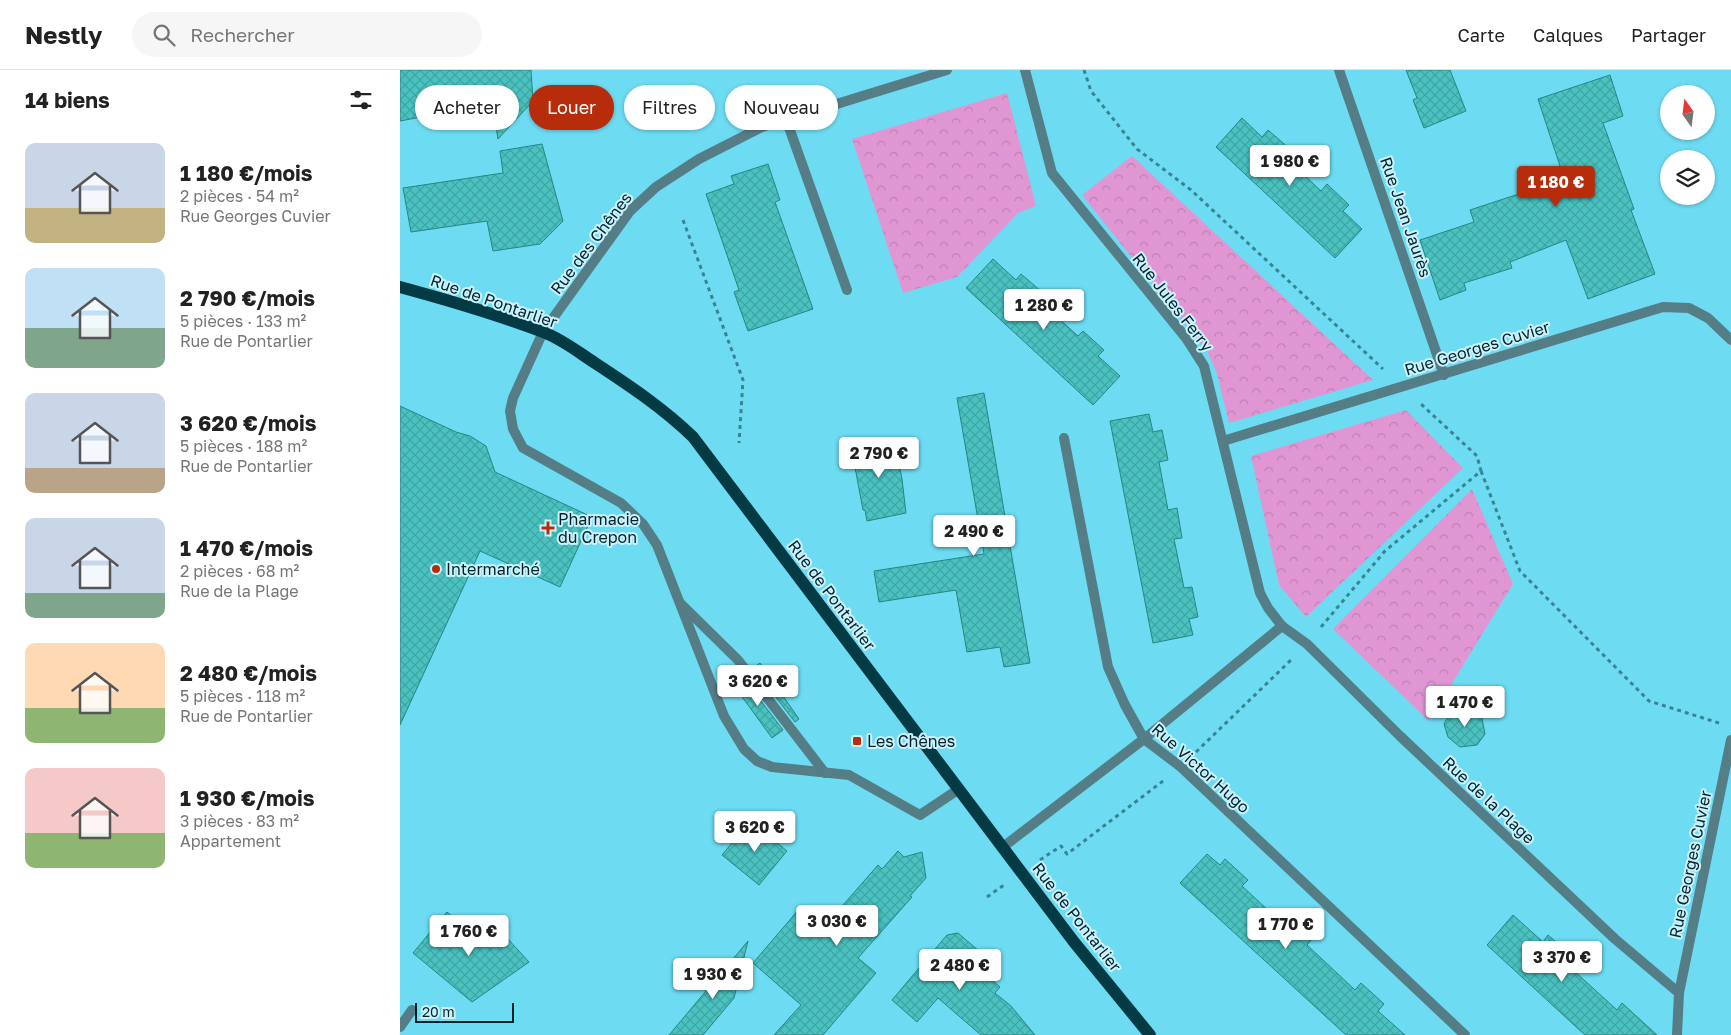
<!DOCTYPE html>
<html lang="fr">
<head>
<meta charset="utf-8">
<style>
	:root { --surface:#fff; --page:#f6f6f6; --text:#222; --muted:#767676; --line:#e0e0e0; --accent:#b72c0b }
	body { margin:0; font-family:"Golos Text",sans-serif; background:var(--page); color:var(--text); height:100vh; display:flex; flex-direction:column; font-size:19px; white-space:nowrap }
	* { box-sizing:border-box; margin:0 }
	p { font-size:16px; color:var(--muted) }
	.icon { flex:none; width:28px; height:28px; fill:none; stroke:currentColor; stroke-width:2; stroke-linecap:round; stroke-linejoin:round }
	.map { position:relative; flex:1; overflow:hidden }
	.drawer { display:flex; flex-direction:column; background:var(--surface); width:400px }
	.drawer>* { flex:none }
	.banner { position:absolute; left:15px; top:15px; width:475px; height:45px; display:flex; gap:10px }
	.needle { width:32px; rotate:346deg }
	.fabs { position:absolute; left:1260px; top:15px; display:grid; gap:10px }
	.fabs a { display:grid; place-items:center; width:55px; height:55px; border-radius:50%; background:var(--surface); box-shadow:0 1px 4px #0004; font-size:25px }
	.scale { position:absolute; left:15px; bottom:12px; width:99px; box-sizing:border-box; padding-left:5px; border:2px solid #00232a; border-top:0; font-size:14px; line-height:18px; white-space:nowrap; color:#00232a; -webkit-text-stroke:4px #cbf2fc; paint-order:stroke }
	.price { position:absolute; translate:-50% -42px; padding:0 11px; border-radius:5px; background:#fff; color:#222; font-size:16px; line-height:32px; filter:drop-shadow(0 1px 2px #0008) }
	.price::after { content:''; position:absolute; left:50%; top:30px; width:15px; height:11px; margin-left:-8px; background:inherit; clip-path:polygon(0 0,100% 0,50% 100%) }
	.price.selected { background:var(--accent); color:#fff }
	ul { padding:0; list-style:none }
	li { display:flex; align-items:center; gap:15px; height:125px; padding:0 25px }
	li span { display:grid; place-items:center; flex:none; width:140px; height:100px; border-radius:10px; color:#555 }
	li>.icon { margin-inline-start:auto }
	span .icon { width:60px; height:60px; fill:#fffc; stroke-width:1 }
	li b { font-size:21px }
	h2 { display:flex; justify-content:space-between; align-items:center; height:60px; padding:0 25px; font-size:21px }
	.chip { padding:0 18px; border-radius:22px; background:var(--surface); box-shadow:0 1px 4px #0004; font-size:18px; line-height:45px }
	.chip.selected { background:var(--accent); color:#fff }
	header { display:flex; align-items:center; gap:30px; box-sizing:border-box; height:70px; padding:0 25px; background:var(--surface); border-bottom:1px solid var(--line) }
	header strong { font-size:24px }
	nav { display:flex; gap:28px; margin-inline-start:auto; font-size:18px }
	.search { width:350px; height:45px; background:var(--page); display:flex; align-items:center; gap:12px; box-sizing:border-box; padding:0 18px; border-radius:28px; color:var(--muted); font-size:19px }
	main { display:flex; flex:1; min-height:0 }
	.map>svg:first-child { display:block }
</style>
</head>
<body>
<header>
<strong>Nestly</strong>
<div class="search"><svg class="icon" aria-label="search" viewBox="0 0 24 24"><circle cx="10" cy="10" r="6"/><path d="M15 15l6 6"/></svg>Rechercher</div>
<nav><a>Carte</a><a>Calques</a><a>Partager</a></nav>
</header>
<main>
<section class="drawer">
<h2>14 biens<svg class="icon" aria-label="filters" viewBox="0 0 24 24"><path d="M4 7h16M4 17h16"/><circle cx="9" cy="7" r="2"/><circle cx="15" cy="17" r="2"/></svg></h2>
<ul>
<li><span style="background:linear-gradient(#c9d6e8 65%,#c2b280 0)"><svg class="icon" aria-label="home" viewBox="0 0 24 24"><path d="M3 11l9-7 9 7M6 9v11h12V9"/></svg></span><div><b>1 180 €/mois</b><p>2 pièces · 54 m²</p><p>Rue Georges Cuvier</p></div></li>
<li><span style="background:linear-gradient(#bfe0f5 60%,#7fa58c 0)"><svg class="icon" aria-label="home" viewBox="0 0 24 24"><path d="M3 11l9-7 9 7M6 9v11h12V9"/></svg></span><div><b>2 790 €/mois</b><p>5 pièces · 133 m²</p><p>Rue de Pontarlier</p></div></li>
<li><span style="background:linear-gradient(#c9d6e8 75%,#b9a48a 0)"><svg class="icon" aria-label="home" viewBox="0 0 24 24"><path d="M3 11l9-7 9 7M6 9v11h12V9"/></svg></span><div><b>3 620 €/mois</b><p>5 pièces · 188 m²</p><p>Rue de Pontarlier</p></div></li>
<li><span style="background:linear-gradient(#c9d6e8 75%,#7fa58c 0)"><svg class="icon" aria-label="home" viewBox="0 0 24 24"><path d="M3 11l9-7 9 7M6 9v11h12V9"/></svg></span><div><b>1 470 €/mois</b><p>2 pièces · 68 m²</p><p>Rue de la Plage</p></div></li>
<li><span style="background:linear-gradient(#ffd9b3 65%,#8fb573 0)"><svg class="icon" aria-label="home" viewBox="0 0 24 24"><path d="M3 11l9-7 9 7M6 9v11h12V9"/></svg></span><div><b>2 480 €/mois</b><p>5 pièces · 118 m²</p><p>Rue de Pontarlier</p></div></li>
<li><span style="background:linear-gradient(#f6c9c9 65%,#8fb573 0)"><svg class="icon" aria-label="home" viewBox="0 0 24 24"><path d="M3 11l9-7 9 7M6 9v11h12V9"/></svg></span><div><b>1 930 €/mois</b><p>3 pièces · 83 m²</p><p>Appartement</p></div></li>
</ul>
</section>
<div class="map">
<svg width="1331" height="965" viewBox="0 0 1331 965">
	<defs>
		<pattern id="forest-crowns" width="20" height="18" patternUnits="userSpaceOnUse" patternTransform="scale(1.25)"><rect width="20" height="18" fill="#e096d2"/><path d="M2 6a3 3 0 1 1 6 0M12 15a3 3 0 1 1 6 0" fill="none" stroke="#be81b4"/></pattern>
		<pattern id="building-cross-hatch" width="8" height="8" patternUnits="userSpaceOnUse" patternTransform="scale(1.25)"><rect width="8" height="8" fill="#4ac2c0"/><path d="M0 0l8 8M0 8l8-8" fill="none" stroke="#3fa6a5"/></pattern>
	</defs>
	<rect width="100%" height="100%" fill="#6ddcf3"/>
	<!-- forest -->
	<g fill="url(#forest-crowns)">
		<path d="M607 23 636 136 618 143 557 207 503 223 452 69Z"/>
		<path d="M732 86 973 310 829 353 817 304 808 283 682 125Z"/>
		<path d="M1006 340 1063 398 906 547 879 515 851 386Z"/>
		<path d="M1072 419 1113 514 1029 651 933 559Z"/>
	</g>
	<!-- building -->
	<g fill="url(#building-cross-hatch)" stroke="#278583">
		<path d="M0 0H131L133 31 98 69 93 37 58 40 0 51Z"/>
		<path d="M1006 0H1050L1066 41 1024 58 1013 30 1017 28Z"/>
		<path d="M1210 5 1223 46 1203 53 1234 139 1231 140 1255 204 1188 229 1166 170 1110 192 1112 198 1064 213 1066 220 1040 230 1020 170 1074 152 1070 140 1146 115 1144 108 1162 102 1138 29Z"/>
		<path d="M842 48 862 67 868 60 891 80 885 87 921 121 927 114 949 135 943 141 962 159 935 188 816 77Z"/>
		<path d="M142 74 163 151 140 174 93 181 87 151 11 162 3 118 103 103 100 81Z"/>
		<path d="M368 94 380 130 375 132 413 239 348 261 334 222 339 220 306 124 334 114 331 106Z"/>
		<path d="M593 189 616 210 621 204 642 222 636 228 678 266 683 261 704 280 698 286 720 306 693 335 566 218Z"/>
		<path d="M584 323 630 593 604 597 600 577 567 582 556 520 479 532 474 501 584 484 557 328Z"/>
		<path d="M0 336 56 362 70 366 86 376 95 402 192 447 160 517 80 481 0 655Z"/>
		<path d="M749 344 753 362 762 360 768 390 759 392 768 440 777 438 782 468 774 469 784 518 792 517 798 547 789 549 793 565 753 573 710 351Z"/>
		<path d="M494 368 502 409 506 443 467 451 465 440H463L451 376Z"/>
		<path d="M360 593 399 649 395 652 353 598Z"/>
		<path d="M342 606 383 660 372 668 332 613Z"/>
		<path d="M1080 638 1085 664 1077 675 1060 677 1048 667 1044 654 1050 643Z"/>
		<path d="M350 751 387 781 359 815 322 785Z"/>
		<path d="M498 781 504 787 522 782 526 808 510 826 512 827 458 888 476 903 423 965H374L401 935 353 893 400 838 423 858 478 795 482 799Z"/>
		<path d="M807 784 820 795 825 789 848 810 842 816 884 855 890 847 913 868 907 875 955 920 961 913 984 934 978 941 1005 965H946L780 813Z"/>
		<path d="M47 842 81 870 95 855 129 892 72 932 13 883Z"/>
		<path d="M1113 845 1143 872 1148 865 1168 882 1162 890 1217 940 1222 933 1257 965H1185L1087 875Z"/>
		<path d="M558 863 579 881 570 891 600 917 595 923 611 936 635 965H581L538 928 517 952 492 930 547 865Z"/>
		<path d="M348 871 334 928 303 965H269Z"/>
	</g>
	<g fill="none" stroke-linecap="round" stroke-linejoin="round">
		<!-- path -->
		<g stroke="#398493" stroke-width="3" stroke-dasharray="4 4" stroke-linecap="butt">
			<path d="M684 0 691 21 737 79 791 120 983 299"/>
			<path d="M283 150 343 310 339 373"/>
			<path d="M1081 401 1120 501 1249 631 1319 653"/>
			<path d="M921 557 985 481 1081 401 1077 386 1021 334"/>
			<path d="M796 682 892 589"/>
			<path d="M640 790 661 776 667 784 763 711"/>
			<path d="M587 827 604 815"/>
		</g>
		<!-- lane -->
		<g stroke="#547d86" stroke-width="10">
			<path d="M143 262 113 328 110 341 113 359 123 378 221 433 243 454 257 475 324 646 344 679 357 691 372 697 449 705 520 745 559 719"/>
			<path d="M281 534 338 590 425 703"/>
		</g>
		<!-- street -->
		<g stroke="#547d86" stroke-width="10">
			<path d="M625 0 652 103 786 268 804 296 860 523 868 538 882 556 907 574 1000 666 1215 869 1279 923"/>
			<path d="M939 0 1044 305"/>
			<path d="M386 49 447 220"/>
			<path d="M143 262 230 141 256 117 299 89 362 57 547 0"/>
			<path d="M664 368 708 597 725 635 744 669 781 697 1065 965"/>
			<path d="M823 371 1263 237 1289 238 1308 248 1331 270"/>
			<path d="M603 777 744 669 882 556"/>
			<path d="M0 957 12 940"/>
			<path d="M1277 965 1279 923 1331 670"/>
		</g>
		<!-- primary -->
		<path stroke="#043a43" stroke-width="12" d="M0 217C48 230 96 244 143 262 162 269 178 282 195 293 230 316 263 338 293 367L674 872 750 965"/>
	</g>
	<!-- markers -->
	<g fill="#b72c0b" stroke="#cbf2fc" stroke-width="2">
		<path d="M145.5 450.5h5v5h5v5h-5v5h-5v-5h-5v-5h5z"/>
		<circle cx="36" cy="499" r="5"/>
		<rect x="452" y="666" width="10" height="10" rx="2.5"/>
	</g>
	<g text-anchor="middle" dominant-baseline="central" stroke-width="4" stroke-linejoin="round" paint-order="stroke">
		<!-- street labels -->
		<g font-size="16" fill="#00232a" stroke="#cbf2fc">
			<text transform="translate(1006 147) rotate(71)">Rue Jean Jaurès</text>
			<text transform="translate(191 173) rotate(-53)">Rue des Chênes</text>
			<text transform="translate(94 231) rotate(19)">Rue de Pontarlier</text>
			<text transform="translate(773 232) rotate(52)">Rue Jules Ferry</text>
			<text transform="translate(1077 278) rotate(-17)">Rue Georges Cuvier</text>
			<text transform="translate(432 525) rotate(53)">Rue de Pontarlier</text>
			<text transform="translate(801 698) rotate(42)">Rue Victor Hugo</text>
			<text transform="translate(1089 730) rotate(43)">Rue de la Plage</text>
			<text transform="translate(1290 794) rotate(-78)">Rue Georges Cuvier</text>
			<text transform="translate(677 847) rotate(52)">Rue de Pontarlier</text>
		</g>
		<!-- poi labels -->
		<g font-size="16" fill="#00232a" stroke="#cbf2fc" text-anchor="start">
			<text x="158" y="449">Pharmacie<tspan x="158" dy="18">du Crepon</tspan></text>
			<text x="46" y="499">Intermarché</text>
			<text x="467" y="671">Les Chênes</text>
		</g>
	</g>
</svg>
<div class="fabs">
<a><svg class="needle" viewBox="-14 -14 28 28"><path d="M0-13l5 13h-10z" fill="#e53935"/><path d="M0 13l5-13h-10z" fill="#767676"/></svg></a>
<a><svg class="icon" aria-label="layers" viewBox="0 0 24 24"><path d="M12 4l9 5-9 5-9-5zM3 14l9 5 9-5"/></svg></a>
</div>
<div class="scale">20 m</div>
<b class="price" style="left:890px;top:117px">1 980 €</b>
<b class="price selected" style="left:1156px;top:138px">1 180 €</b>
<b class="price" style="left:644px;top:261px">1 280 €</b>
<b class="price" style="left:479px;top:409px">2 790 €</b>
<b class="price" style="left:574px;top:487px">2 490 €</b>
<b class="price" style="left:358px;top:637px">3 620 €</b>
<b class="price" style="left:1065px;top:658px">1 470 €</b>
<b class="price" style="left:355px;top:783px">3 620 €</b>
<b class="price" style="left:437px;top:877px">3 030 €</b>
<b class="price" style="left:886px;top:880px">1 770 €</b>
<b class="price" style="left:69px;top:887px">1 760 €</b>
<b class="price" style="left:1162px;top:913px">3 370 €</b>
<b class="price" style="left:560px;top:921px">2 480 €</b>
<b class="price" style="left:313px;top:930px">1 930 €</b>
<div class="banner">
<a class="chip">Acheter</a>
<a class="chip selected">Louer</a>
<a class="chip">Filtres</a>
<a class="chip">Nouveau</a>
</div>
</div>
</main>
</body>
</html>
